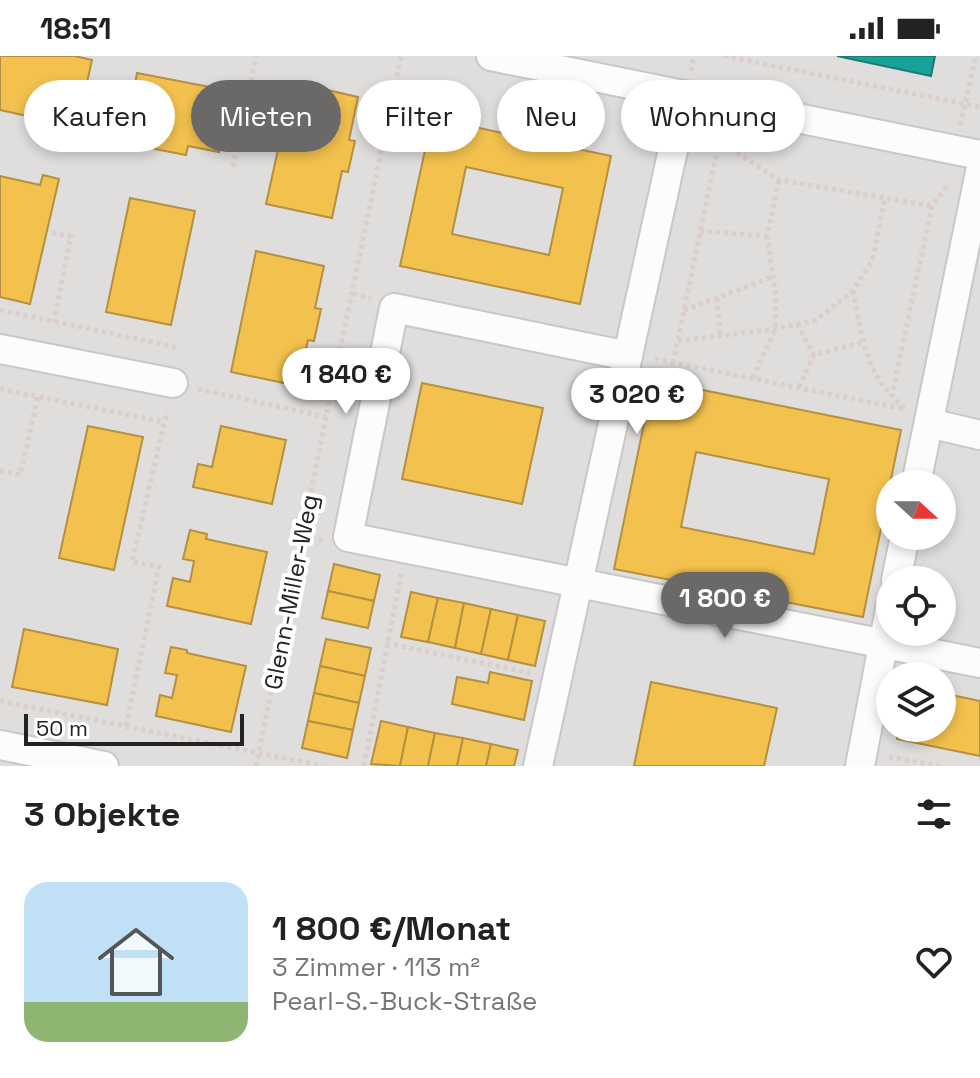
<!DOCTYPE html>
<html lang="de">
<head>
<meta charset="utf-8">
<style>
	:root { --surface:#fff; --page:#f2f2f2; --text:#222; --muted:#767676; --line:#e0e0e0; --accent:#6a6968 }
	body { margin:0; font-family:"Space Grotesk",sans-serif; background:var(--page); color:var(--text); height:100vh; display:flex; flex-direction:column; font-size:30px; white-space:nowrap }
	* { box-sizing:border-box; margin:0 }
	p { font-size:26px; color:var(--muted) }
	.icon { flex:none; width:44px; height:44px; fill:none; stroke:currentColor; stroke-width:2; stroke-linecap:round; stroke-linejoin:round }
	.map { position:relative; height:710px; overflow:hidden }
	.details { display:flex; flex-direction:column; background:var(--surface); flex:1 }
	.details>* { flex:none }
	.banner { position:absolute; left:24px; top:24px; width:932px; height:72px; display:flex; gap:16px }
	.needle { width:52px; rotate:111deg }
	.tools { position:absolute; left:876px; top:414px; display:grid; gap:16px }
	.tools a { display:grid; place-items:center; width:80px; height:80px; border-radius:50%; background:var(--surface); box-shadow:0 4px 12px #0003; font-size:40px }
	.scale { position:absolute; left:24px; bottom:20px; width:220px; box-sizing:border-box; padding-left:8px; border:4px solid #222; border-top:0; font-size:22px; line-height:28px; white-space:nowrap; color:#222; -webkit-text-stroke:6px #fff; paint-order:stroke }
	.price { position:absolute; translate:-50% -68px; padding:0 18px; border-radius:28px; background:#fff; color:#222; font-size:26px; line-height:52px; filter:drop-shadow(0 2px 4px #0008) }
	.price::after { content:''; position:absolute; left:50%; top:48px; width:24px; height:18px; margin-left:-12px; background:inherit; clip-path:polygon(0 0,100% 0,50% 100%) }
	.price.selected { background:var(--accent); color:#fff }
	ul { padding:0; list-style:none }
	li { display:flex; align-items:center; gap:24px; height:200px; padding:0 24px }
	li+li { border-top:2px solid var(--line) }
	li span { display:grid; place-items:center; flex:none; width:224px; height:160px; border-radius:24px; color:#555 }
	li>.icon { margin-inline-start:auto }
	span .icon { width:96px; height:96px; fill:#fffc; stroke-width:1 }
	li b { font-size:34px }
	h2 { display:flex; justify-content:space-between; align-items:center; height:96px; padding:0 24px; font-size:34px }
	.chip { padding:0 28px; border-radius:36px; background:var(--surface); box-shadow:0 4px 12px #0003; font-size:28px; line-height:72px }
	.chip.selected { background:var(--accent); color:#fff }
	.status { display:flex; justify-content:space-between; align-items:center; height:56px; padding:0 40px; background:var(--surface); direction:ltr }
	.status svg { height:22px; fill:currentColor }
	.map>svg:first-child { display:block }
</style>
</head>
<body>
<div class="status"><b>18:51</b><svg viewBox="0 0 49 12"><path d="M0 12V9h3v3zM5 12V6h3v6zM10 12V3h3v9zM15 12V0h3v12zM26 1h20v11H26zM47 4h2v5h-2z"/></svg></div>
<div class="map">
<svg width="980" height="710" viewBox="0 0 980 710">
	<rect width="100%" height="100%" fill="#f0eeeb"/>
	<!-- residential -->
	<path fill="#dfdedc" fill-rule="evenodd" d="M0 0H980V710H0ZM890 428H942V480H890ZM890 524H942V576H890ZM890 620H942V672H890Z"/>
	<!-- homes -->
	<g fill="#f2c14e" stroke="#b49141" stroke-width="2" fill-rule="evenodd">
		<path d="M0 0H75L92 4 77 71 0 54Z"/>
		<path d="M137 17 231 35 219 96 188 90 186 99 155 93 157 83 126 77Z"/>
		<path d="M293 26 358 41 349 84 355 85 348 116 342 115 332 162 266 148Z"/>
		<path d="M432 62 611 100 580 248 400 210ZM466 111 563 132 549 199 452 178Z"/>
		<path d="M43 119 59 123 30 248 0 241V120L40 129Z"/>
		<path d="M130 142 195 155 171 269 106 256Z"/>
		<path d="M256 195 324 210 315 252 321 253 314 285 308 284 298 330 231 316Z"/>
		<path d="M653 324 901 374 863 561 614 513ZM696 396 829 423 814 498 681 471Z"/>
		<path d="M422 327 543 352 522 448 402 423Z"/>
		<path d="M88 370 143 381 114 514 59 502Z"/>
		<path d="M221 370 286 384 272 448 193 431 198 408 212 411Z"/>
		<path d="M190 474 207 478 206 483 267 496 251 568 167 550 173 522 190 526 194 505 183 503Z"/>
		<path d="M334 508 380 519 374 545 328 535Z"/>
		<path d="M328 535 374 545 368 572 322 562Z"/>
		<path d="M411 536 438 542 428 586 401 581Z"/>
		<path d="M438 542 464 547 455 592 428 586Z"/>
		<path d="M464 547 491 553 481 598 455 592Z"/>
		<path d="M491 553 518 559 508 604 481 598Z"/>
		<path d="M518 559 545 565 535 610 508 604Z"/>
		<path d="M24 573 118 593 107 649 12 631Z"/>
		<path d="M326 583 371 592 365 620 320 610Z"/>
		<path d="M171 591 187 594V597L246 610 231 676 156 660 160 639 172 642 177 619 165 617Z"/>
		<path d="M320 610 365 620 359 647 314 637Z"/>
		<path d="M490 616 532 625 524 664 452 648 457 621 488 627Z"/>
		<path d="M651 626 777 652 764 710H634Z"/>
		<path d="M314 637 359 647 353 674 308 665Z"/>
		<path d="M942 637 980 645V700L897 683 899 672H942Z"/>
		<path d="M308 665 353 674 347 702 302 692Z"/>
		<path d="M381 665 408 671 400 710 371 708Z"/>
		<path d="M408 671 435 677 428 710H400Z"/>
		<path d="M435 677 463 682 457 710H428Z"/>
		<path d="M463 682 491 688 486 710H457Z"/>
		<path d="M491 688 518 694 514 710H486Z"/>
	</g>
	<!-- public -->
	<path fill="#17a398" stroke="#1a7c75" stroke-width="2" d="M837 0H935L931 20Z"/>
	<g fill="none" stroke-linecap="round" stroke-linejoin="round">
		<!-- street casing -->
		<g stroke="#c9c8c7" stroke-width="32">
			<g id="street">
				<path d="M491 0 980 99"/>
				<path d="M0 293 173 327"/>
				<path d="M628 300 394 252 348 481 980 607"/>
				<path d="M929 367 980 379"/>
				<path d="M916 428 980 116"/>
				<path d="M896 524 905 480"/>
				<path d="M0 689 104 710"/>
				<path d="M538 710 685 39"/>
				<path d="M860 710 890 553"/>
			</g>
		</g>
		<!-- path -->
		<g stroke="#dccecd" stroke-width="5" stroke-dasharray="4 4" stroke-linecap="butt">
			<path d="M724 0 980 51"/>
			<path d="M691 15 694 0"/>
			<path d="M960 69 976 0"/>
			<path d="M233 111 256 0"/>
			<path d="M700 175 767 180 779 124"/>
			<path d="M52 177 71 180 54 265"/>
			<path d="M853 235C860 269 865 315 892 339"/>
			<path d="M353 238 371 242"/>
			<path d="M717 242 720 279"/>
			<path d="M0 254 180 292"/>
			<path d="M684 254 772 221"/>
			<path d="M797 268 814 299"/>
			<path d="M678 285 775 273 816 264 853 235 872 205 885 142"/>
			<path d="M655 303 904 353"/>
			<path d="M673 307 719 85 779 124 932 150"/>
			<path d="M753 322 775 273 776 242 767 180"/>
			<path d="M799 331 814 299 864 286"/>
			<path d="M0 333 164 366"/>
			<path d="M198 333 326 361"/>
			<path d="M904 353 892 339 932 150 947 130"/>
			<path d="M0 415 20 419 38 340"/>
			<path d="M303 480 322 484"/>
			<path d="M386 587 530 617"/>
			<path d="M0 645 323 710"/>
			<path d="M126 670 159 511 132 506 167 355"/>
			<path d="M889 701 939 710"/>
			<path d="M256 710 326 361 401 0"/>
			<path d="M364 710 401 518"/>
		</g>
		<!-- street -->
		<use href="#street" stroke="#fdfcfc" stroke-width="28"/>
	</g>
	<g text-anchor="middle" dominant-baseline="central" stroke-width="8" stroke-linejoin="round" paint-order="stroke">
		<!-- street labels -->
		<g font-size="24" fill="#222" stroke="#fff">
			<text transform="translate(291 536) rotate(-79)">Glenn-Miller-Weg</text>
		</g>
	</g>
</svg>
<div class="tools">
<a><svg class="needle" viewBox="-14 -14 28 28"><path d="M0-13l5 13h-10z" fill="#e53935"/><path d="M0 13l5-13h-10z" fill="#767676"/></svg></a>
<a><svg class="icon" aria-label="locate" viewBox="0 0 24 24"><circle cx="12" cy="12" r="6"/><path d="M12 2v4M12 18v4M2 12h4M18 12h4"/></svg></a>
<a><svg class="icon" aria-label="layers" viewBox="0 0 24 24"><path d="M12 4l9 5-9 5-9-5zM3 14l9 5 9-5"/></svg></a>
</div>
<div class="scale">50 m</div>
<b class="price" style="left:346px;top:360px">1 840 €</b>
<b class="price" style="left:637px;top:380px">3 020 €</b>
<b class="price selected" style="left:725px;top:584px">1 800 €</b>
<div class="banner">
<a class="chip">Kaufen</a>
<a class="chip selected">Mieten</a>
<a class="chip">Filter</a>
<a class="chip">Neu</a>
<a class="chip">Wohnung</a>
</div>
</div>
<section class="details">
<h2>3 Objekte<svg class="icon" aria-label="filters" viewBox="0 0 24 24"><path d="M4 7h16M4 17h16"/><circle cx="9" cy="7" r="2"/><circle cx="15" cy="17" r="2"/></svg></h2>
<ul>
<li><span style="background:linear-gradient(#bfe0f5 75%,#8fb573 0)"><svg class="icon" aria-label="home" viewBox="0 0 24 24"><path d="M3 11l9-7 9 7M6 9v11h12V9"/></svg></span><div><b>1 800 €/Monat</b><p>3 Zimmer · 113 m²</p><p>Pearl-S.-Buck-Straße</p></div><svg class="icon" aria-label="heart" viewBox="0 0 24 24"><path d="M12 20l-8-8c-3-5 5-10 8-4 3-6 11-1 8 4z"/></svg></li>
</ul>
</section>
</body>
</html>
